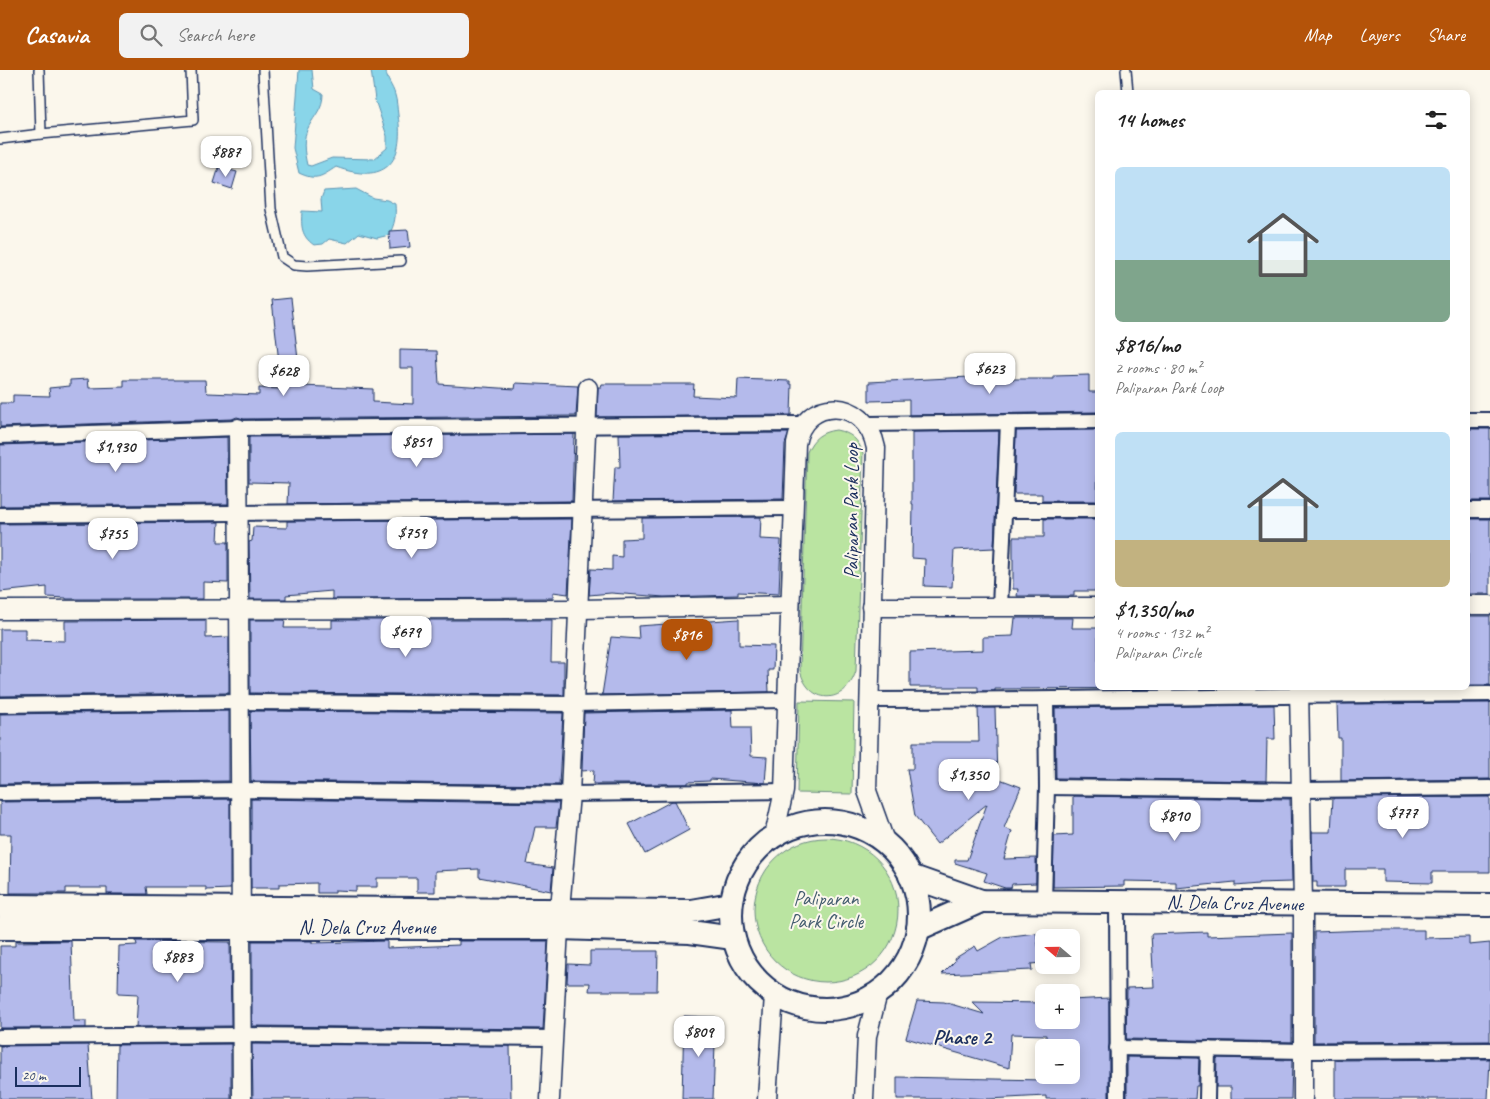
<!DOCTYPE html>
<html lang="en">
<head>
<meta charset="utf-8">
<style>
	:root { --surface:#fff; --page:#f2f2f2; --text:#222; --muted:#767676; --accent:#b45309 }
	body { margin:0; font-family:Caveat,sans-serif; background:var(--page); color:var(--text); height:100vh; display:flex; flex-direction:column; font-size:19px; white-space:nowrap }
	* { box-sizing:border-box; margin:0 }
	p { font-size:16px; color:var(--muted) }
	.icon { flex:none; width:28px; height:28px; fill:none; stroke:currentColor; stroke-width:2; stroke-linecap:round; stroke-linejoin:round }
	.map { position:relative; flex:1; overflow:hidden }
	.drawer { position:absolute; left:1095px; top:20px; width:375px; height:600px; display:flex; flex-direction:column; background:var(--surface); border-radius:8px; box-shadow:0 2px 12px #0003 }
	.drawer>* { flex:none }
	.needle { width:32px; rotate:290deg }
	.buttons { position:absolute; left:1035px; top:859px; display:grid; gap:10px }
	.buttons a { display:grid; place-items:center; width:45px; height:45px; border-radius:8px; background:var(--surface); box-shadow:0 2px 12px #0003; font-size:25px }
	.scale { position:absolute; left:15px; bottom:12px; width:66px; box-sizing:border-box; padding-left:5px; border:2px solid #1b2f5e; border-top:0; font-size:14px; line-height:18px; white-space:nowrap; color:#1b2f5e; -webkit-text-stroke:4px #fbf7ec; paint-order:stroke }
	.price { position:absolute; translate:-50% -42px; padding:0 11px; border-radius:10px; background:#fff; color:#222; font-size:16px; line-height:32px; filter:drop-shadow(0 1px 2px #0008) }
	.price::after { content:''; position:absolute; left:50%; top:30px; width:15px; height:11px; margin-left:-8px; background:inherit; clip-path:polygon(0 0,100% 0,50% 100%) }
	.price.active { background:var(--accent); color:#fff }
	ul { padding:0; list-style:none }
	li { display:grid; align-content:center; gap:10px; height:265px; padding:0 20px }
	li span { display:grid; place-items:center; height:155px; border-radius:8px; color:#555 }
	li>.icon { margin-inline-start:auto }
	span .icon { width:90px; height:90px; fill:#fffc; stroke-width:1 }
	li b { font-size:21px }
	h2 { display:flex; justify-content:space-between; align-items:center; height:60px; padding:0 20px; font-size:21px }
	header { display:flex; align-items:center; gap:30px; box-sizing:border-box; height:70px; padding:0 25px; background:var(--accent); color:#fff }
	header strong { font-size:24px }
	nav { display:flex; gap:28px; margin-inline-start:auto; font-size:18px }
	.search { width:350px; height:45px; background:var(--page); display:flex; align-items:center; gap:12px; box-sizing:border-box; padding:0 18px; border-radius:8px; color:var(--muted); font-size:19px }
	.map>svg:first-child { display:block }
</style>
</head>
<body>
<header>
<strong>Casavia</strong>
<div class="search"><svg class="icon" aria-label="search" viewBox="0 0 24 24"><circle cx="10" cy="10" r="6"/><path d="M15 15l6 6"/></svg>Search here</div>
<nav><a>Map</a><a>Layers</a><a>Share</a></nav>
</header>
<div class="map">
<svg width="1490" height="1029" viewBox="0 0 1490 1029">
	<rect width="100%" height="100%" fill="#fbf7ec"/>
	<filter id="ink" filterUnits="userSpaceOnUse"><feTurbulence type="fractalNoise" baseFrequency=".02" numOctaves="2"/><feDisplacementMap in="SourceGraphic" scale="10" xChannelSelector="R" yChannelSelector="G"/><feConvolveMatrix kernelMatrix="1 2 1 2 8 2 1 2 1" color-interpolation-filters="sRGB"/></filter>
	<g filter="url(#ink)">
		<!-- green -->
		<g fill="#bae4a1" stroke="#6a8a80">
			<path d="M836 360C851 363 858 369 863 383L856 601C845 636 808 635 800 600L807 382C813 368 821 362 836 360Z"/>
			<path d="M799 631 854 632 852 724 797 723Z"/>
			<circle cx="826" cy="840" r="72"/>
		</g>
		<!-- water -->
		<g fill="#89d5e9" stroke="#5d93b1">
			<path d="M299 0H312L314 19 323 24C323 38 315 45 309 56 302 68 304 82 307 95L311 96 332 88 374 89 387 78V66L375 30 371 0H386C386 10 393 16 395 25 397 31 397 38 398 45 405 93 385 115 336 97 321 107 316 111 299 103L293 78Z"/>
			<path d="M356 119 373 128 387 130 395 134C396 146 395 154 389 165L377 168 359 163 347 173 329 169 323 174 314 175C301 166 301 156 302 141L322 142 321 129 324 121Z"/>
		</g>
		<!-- building -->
		<g fill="#b4baeb" stroke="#1b2f5e">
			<path d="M219 97 237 102 232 119 214 113Z"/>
			<path d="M408 160 410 177 390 179 389 161Z"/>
			<path d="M291 228 301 316 373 319V332L413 334V298H400V280L437 281 439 314 515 319 516 313 578 316 576 346 244 349 237 347 232 349 0 357V333H13V325L50 326 49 318 70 316V310L88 309 89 318 124 317V310H205L206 321 208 323 259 325V318L282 319 272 230Z"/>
			<path d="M1010 305V309H1054V306L1089 305V322H1098V342L909 345V330L869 331V312Z"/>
			<path d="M738 309 790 311V314H792L791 345 597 347 598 317H601L602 314H694L693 326 737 328Z"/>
			<rect x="1468" y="359" width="22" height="72"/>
			<path d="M1098 360 1097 431H1042V424H1014L1016 361Z"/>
			<path d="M999 361 994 478 954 480 952 517 924 516 925 489 912 488 913 434H912V362Z"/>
			<path d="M789 363 785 374 783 429 613 431 615 397H620L619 364Z"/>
			<path d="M574 364 572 431 288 434 289 413 249 412V367Z"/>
			<path d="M227 367 228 434 0 436V375Z"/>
			<path d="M761 447 760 469 781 470 779 524 738 522V525L664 527 611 523 589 525 591 499 612 500V486L622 487V469L642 468V448Z"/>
			<path d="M572 449 568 524 553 522V528L332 529V521L286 525V529H250L249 472 252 471 253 457 287 458V451Z"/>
			<path d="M1044 449H1098V521H1074V526H1017L1018 519H1013V467H1044Z"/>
			<rect x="1468" y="449" width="22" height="75"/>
			<path d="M219 452 218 472H228V513L203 512V529H66V528L47 527V517L0 522V454Z"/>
			<rect x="1468" y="546" width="22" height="69"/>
			<path d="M1015 548H1073L1072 558H1098V618H1211L995 619V621H978V617H910V582L983 580V567L1013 566Z"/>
			<path d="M739 549V575L774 576 773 600H768L769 622 602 625 611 567 639 569 638 556Z"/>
			<path d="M206 550V568L229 567V623L0 626V559H25V570L65 571V551Z"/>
			<path d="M250 550H285L284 558H332V550H552L551 592H564V625L250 623Z"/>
			<path d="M1490 633V709L1341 711V668H1338L1337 634Z"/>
			<path d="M1274 635 1275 669H1267L1266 711 1056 708 1055 638Z"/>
			<path d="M978 638H995L997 708 1021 717 1004 758 1012 761 1004 789 1036 788V813L1012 814 1011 818H1005L984 811 987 803 955 793V790H967L987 734 937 774 915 746 907 699H913V672H979Z"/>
			<path d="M732 640 733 658H750L751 686 767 687 765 713 710 709V711L688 712V714H593L594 700 582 701 584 643Z"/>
			<path d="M229 641V711L0 714V644Z"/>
			<path d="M250 641 563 643 559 715 251 711Z"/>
			<path d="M1073 726 1290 729 1292 812 1258 813V814L1235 816V812L1176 818V812L1124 811V816L1053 817 1054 766 1073 765Z"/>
			<path d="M1490 727V802H1432V813L1383 812V799H1345V817H1317V812H1313L1312 762H1331L1333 728Z"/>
			<path d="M230 729V819L206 820V817H146L147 824H107V818H66V823H10L11 764H0V732Z"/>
			<path d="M251 729 559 733 556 757H535L527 794 553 798 551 821 479 807V799L435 801V822H417V808H377V817H356V821L335 820V823H317V813L279 814V818H251Z"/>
			<path d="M672 731H675L689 760 645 784 629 754Z"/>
			<path d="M1370 860H1424V868L1469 867V875L1490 873V971L1314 972V862Z"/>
			<path d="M1207 862V866L1292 863V972L1126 969 1127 918 1154 917 1151 864Z"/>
			<path d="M1036 863 1041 893 1031 894 1032 900 942 904 955 891 954 889 975 876 978 881 1003 867Z"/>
			<path d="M71 871 74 951H86V958H0V876H15V872Z"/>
			<path d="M136 871 230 872 231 956 136 957 138 924 118 923 119 876 137 875Z"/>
			<path d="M252 871H312V873L387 871V878L459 875V871H548L543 959 252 956Z"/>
			<path d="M590 881H658L657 921H589L590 913H567L568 894 590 895Z"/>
			<path d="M1109 928V1029H1046V1026L989 1029 951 1027V1029H897V1007L1043 1010 1046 1005H1071V978H1046V965L1011 964 1009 998 906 968 917 931 944 932 984 944 972 932 1044 933V950H1071V930Z"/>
			<path d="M684 946 716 947 713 1029H682Z"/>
			<path d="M231 974V1029H116L117 975Z"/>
			<path d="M252 974 510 976 511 1029H253Z"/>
			<path d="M88 975 92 1029H0V976Z"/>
			<path d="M1127 987 1199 988 1198 1016H1196L1195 1029H1127Z"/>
			<path d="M1217 988 1292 990 1291 1029H1231V1017H1216Z"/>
			<path d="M1490 989 1488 1029H1335V990Z"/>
		</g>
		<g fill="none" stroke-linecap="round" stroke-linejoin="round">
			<!-- service casing -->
			<g stroke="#1b2f5e" stroke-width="12">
				<g id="service">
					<path d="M263 0 271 139 282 187 294 195 307 196 401 191"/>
					<path d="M1126 0 1128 22"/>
					<path d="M41 64 193 50 191 0"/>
					<path d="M0 69 41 64 39 0"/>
				</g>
			</g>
			<!-- pedestrian casing -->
			<g stroke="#1b2f5e" stroke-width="18">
				<g id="pedestrian">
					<path d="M1468 350H1490"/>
					<path d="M868 354 1098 351"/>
					<path d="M0 366 238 358 804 354"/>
					<path d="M1004 440H1098"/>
					<path d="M1468 440H1490"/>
					<path d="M0 445 794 438"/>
					<path d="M1000 537 1008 352"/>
					<path d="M868 630C1075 630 1283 625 1490 624"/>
					<path d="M0 635 240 632 574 634 787 630"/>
					<path d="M1047 717 1301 720 1490 718"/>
					<path d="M0 723 241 720 570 724 784 721"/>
					<path d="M1044 831 1047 717 1046 630"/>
					<path d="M1117 832 1118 1029"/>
					<path d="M0 967 242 965 553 968"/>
					<path d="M1117 978 1304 981 1490 980"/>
					<path d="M1207 1029 1208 979"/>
				</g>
			</g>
			<!-- minor casing -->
			<g stroke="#1b2f5e" stroke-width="21">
				<g id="minor">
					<path d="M238 358 242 1029"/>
					<path d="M1468 535H1490"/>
					<path d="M871 537H1098"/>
					<path d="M0 540 580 539 790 535"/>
					<path d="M1299 618 1303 834V1029"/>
					<path d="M774 766 784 721 796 374C804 326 866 326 876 378L867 721 886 774"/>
					<path d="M550 1029 560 839 570 724 588 318"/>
					<path d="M767 1029 774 925"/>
					<path d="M864 1029 867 966 878 923"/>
				</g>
			</g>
			<!-- tertiary casing -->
			<g stroke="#1b2f5e" stroke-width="26">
				<g id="tertiary">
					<circle cx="825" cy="845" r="94"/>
					<path d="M910 806 981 831 1490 835"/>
					<path d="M0 836 691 841 731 834"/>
					<path d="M0 858H559L690 862 733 868"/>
					<path d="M918 859 981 831"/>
				</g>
			</g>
			<!-- service -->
			<use href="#service" stroke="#fbf7ec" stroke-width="9"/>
			<!-- pedestrian -->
			<use href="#pedestrian" stroke="#fbf7ec" stroke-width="14"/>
			<!-- minor -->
			<use href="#minor" stroke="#fbf7ec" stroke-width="18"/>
			<!-- tertiary -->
			<use href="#tertiary" stroke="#fbf7ec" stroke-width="22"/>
		</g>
	</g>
	<g text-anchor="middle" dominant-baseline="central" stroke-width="4" stroke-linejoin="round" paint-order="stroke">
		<!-- street labels -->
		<g font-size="20" fill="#1b2f5e" stroke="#fbf7ec">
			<text transform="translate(851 441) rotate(-90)">Paliparan Park Loop</text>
			<text transform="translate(1235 833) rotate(1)">N. Dela Cruz Avenue</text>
			<text x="367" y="857">N. Dela Cruz Avenue</text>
		</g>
		<!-- park labels -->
		<g font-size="20" fill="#435c6f" stroke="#fbf7ec">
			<text x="826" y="828">Paliparan<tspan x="826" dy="23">Park Circle</tspan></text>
		</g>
		<!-- neighbourhood labels -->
		<g font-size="21" font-weight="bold" fill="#1b2f5e" stroke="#fbf7ec">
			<text x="962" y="967">Phase 2</text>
		</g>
	</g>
</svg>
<div class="buttons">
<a><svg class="needle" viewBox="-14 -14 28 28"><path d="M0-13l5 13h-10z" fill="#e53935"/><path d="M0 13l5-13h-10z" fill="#767676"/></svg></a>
<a>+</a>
<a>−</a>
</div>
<div class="scale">20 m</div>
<b class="price" style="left:226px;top:108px">$887</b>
<b class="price" style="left:990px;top:325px">$623</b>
<b class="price" style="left:284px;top:327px">$628</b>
<b class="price" style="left:417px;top:398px">$851</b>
<b class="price" style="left:116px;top:403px">$1,930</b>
<b class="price" style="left:412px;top:489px">$759</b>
<b class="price" style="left:113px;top:490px">$755</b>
<b class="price" style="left:406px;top:588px">$679</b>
<b class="price active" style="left:687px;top:591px">$816</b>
<b class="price" style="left:969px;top:731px">$1,350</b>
<b class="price" style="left:1403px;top:769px">$777</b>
<b class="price" style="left:1175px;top:772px">$810</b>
<b class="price" style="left:178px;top:913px">$883</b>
<b class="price" style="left:699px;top:988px">$809</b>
<section class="drawer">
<h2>14 homes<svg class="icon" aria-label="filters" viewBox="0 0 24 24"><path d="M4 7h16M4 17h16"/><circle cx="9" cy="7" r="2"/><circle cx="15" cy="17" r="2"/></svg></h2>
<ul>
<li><span style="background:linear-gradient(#bfe0f5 60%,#7fa58c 0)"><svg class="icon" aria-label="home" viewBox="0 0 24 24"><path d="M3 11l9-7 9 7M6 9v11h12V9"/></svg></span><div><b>$816/mo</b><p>2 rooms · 80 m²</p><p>Paliparan Park Loop</p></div></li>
<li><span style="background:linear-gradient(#bfe0f5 70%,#c2b280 0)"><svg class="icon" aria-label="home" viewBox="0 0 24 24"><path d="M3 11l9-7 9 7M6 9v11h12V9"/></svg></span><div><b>$1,350/mo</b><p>4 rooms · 132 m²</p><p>Paliparan Circle</p></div></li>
</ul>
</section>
</div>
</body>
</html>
